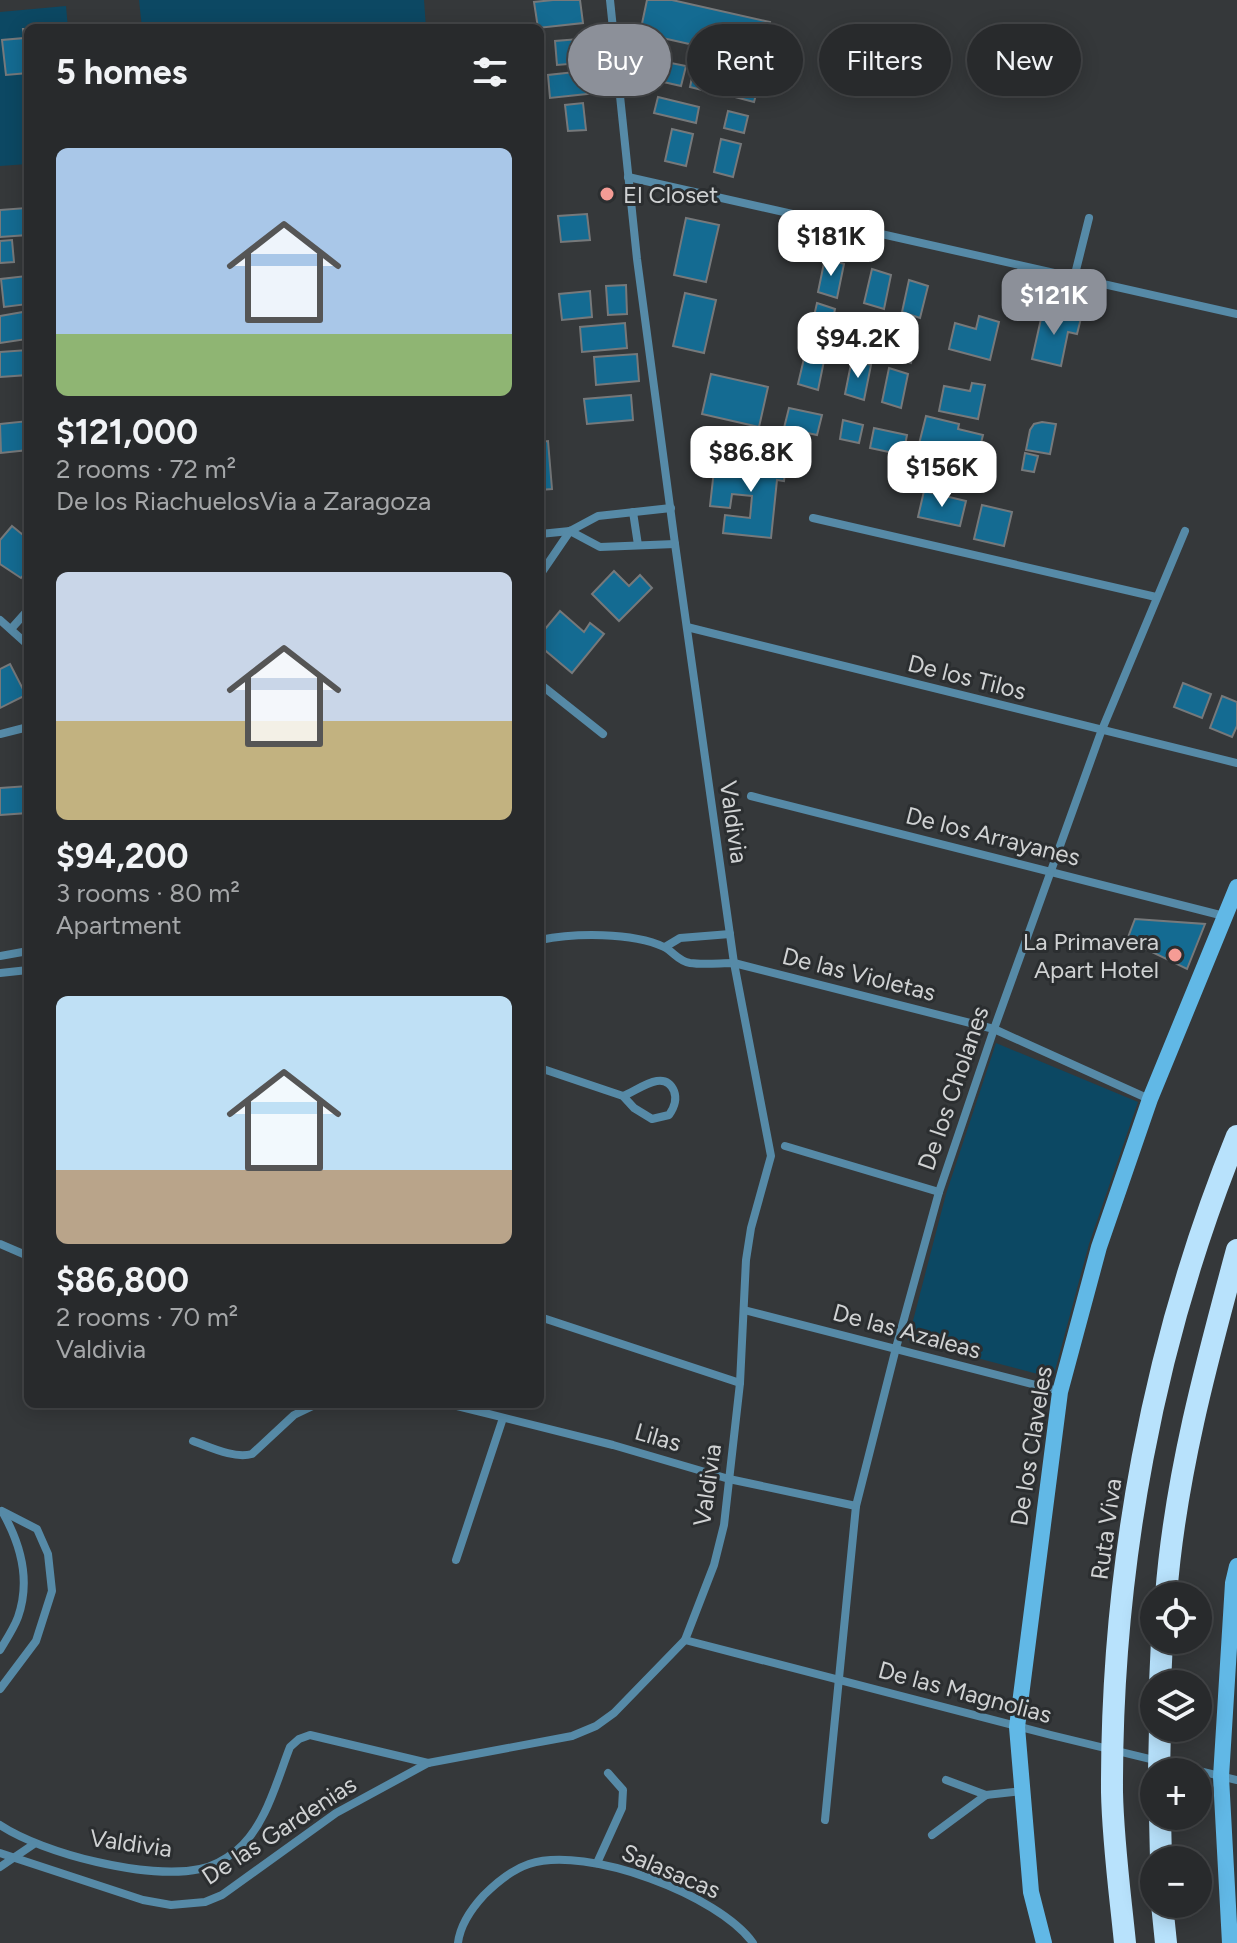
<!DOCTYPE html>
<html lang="en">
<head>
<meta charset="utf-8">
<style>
	:root { --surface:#282a2c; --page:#343638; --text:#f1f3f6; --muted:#a5a7a9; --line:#444648; --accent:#8c9099 }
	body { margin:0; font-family:Figtree,sans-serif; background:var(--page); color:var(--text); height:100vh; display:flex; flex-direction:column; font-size:30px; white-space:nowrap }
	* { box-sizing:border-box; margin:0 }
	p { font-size:26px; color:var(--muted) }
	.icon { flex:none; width:44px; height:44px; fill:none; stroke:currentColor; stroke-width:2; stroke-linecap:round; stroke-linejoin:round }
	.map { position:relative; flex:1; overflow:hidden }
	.sheet { position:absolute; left:24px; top:24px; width:520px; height:1384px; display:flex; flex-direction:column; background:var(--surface); border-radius:12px; box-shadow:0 4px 20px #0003,0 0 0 2px var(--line) }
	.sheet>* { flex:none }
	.top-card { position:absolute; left:568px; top:24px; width:548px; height:72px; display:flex; gap:16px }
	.controls { position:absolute; left:1140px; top:1582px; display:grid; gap:16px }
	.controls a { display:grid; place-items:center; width:72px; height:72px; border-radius:50%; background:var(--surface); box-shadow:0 4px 20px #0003,0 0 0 2px var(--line); font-size:40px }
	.price { position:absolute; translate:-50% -68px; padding:0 18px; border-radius:16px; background:#fff; color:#222; font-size:26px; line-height:52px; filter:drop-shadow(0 2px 4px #0008) }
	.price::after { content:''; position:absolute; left:50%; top:48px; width:24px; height:18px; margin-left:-12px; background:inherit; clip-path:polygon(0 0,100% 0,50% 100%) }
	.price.on { background:var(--accent); color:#fff }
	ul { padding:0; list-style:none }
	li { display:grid; align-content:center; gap:16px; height:424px; padding:0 32px }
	li span { display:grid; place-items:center; height:248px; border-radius:12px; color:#555 }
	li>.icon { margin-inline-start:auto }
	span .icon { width:144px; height:144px; fill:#fffc; stroke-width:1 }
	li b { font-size:34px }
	h2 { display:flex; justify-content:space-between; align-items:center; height:96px; padding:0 32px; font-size:34px }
	.pill { padding:0 28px; border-radius:36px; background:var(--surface); box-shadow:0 4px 20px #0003,0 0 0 2px var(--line); font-size:28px; line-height:72px }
	.pill.on { background:var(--accent); color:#fff }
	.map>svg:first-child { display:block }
</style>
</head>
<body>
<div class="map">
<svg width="1237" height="1943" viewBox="0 0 1237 1943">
	<rect width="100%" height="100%" fill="#35383a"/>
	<!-- green -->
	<g fill="#0c4863">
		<path d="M139 0H424L426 28H142Z"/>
		<path d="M66 6 68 28H28V164L0 166V12Z"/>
		<path d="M996 1043 1138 1102 1089 1244 1053 1378 908 1340 946 1194Z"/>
	</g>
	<!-- building -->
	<g fill="#146b92" stroke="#76797b" stroke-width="2">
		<path d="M553 0H580L583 23 538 28 534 2Z"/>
		<path d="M647 0H672L770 22 761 60 640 33Z"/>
		<path d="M23 29H28V73L6 75 2 40 24 38Z"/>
		<path d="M592 38 593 62 557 65 555 41Z"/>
		<path d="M651 59 686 66 681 86 646 78Z"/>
		<path d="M694 68 730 77 726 96 690 87Z"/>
		<path d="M593 70 596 93 550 98 548 75Z"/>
		<path d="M739 79 759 84 754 102 735 97Z"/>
		<path d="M658 97 699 107 696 123 654 113Z"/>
		<path d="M583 103 586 130 568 131 565 105Z"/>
		<path d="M728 111 748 116 744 133 724 128Z"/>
		<path d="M672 129 693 134 686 166 665 161Z"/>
		<path d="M721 139 741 144 733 177 714 172Z"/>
		<path d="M26 208 28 235 0 237V210Z"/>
		<path d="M587 214 590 240 561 242 558 216Z"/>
		<path d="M686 218 719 225 706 282 674 275Z"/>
		<path d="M12 240 14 262 0 263V241Z"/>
		<path d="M825 258 844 264 837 298 818 292Z"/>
		<path d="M872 269 891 275 884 309 864 303Z"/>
		<path d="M26 276 28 304 4 307 1 279Z"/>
		<path d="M909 280 928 286 920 318 902 312Z"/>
		<path d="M626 285 627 314 608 315 606 286Z"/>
		<path d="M590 291 592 317 562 320 559 294Z"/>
		<path d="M685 293 716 300 704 353 673 346Z"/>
		<path d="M817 303 835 309 828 344 809 338Z"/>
		<path d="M1043 310 1081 318 1077 334 1068 332 1061 366 1032 359Z"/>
		<path d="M23 312 27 339 0 343V316Z"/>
		<path d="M863 314 882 320 874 355 855 349Z"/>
		<path d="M979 316 999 322 990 360 949 349 955 323 976 329Z"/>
		<path d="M625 323 627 348 582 352 580 327Z"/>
		<path d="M900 324 918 331 911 363 892 357Z"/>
		<path d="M28 350V375L0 377V352Z"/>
		<path d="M806 350 825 356 818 390 798 384Z"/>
		<path d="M637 354 639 381 596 385 594 357Z"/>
		<path d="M852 359 871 365 864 400 845 394Z"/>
		<path d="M889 368 908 374 901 408 882 402Z"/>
		<path d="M711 374 768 387 759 427 702 414Z"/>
		<path d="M972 383 985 385 978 419 939 411 944 386 970 391Z"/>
		<path d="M631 395 633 420 587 424 584 399Z"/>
		<path d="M789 408 822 415 817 435 784 428Z"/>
		<path d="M926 416 959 424 958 429 983 435 971 483 956 479 960 462 917 452Z"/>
		<path d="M843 420 863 425 859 443 840 439Z"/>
		<path d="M28 421V450L1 453 0 424Z"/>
		<path d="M1042 422 1056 424 1050 454 1026 450 1030 430 1034 424Z"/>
		<path d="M874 428 907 435 903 455 870 448Z"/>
		<path d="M548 441 552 489 540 490V442Z"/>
		<path d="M759 450 787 453 784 481 777 480 771 538 723 533 725 515 750 518 752 496 732 494 730 508 710 506 714 470 756 474Z"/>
		<path d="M1025 453 1038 456 1034 472 1022 470Z"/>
		<path d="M924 491 966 501 960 526 918 517Z"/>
		<path d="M982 505 1012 512 1004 546 974 539Z"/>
		<path d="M12 526 28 539V569L21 578 0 564V540Z"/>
		<path d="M614 571 629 586 640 575 652 588 619 621 592 594Z"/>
		<path d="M560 611 584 632 590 623 604 634 572 673 540 646V635Z"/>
		<path d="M10 664 26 695 0 708V669Z"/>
		<path d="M1183 683 1211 694 1202 718 1174 707Z"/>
		<path d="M1222 696 1237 702V726L1232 737 1210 728Z"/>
		<path d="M28 786V813L0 815V788Z"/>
		<path d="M1135 919 1205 924 1187 969 1127 940Z"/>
	</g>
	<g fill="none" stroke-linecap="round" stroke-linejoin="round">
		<!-- minor -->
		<g stroke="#568aa7" stroke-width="8">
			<path d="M628 177 1237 314"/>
			<path d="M1074 278 1089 218"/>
			<path d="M633 512 638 545"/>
			<path d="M813 518 1156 597"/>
			<path d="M570 531 600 547 675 544"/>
			<path d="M540 534 570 531 598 516 671 508"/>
			<path d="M540 575 570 531"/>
			<path d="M0 620 28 645"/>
			<path d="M687 627 1237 763"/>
			<path d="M11 629 28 610"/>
			<path d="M540 684 603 734"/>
			<path d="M0 734 28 727"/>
			<path d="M751 796 1224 916"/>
			<path d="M540 940C574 933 632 932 664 947 674 952 678 961 690 963 704 965 720 963 734 963L994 1029 1149 1099"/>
			<path d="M665 947 680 938 730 934"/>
			<path d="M0 956 28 951"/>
			<path d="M0 973 28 970"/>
			<path d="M540 1068 623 1096 634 1108 652 1119 669 1115C674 1108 677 1099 674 1091 664 1067 636 1092 623 1096"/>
			<path d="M785 1146 939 1192"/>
			<path d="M0 1244 28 1256"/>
			<path d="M744 1310 1059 1391"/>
			<path d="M540 1317 740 1383"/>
			<path d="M449 1404 613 1445 729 1479 856 1506"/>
			<path d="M193 1441C210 1447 234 1459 252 1454L294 1415 317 1404"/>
			<path d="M456 1560 503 1418"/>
			<path d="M685 1640 1051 1735 1237 1780"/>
			<path d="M0 1650C6 1640 14 1628 18 1617 31 1580 21 1545 3 1513"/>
			<path d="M0 1689 36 1641 52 1591 48 1554 37 1529 2 1511"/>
			<path d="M946 1780 986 1795"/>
			<path d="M825 1820 856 1506 896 1348 939 1192 994 1029 1101 732 1185 531"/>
			<path d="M0 1825C44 1854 148 1880 200 1869 214 1866 226 1859 237 1850 266 1826 277 1780 290 1747L299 1739 310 1735 428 1763"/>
			<path d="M932 1835 986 1795 1022 1791"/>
			<path d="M0 1853 143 1900 171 1905 205 1902 222 1895 336 1813 428 1763 572 1736 596 1726 614 1713 685 1640 714 1565 724 1525 740 1383 746 1260 751 1228 771 1156 734 963 675 544 637 259 610 0"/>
			<path d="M597 1863 622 1808 623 1790 608 1773"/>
			<path d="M0 1867 34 1844"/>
			<path d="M458 1943C460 1925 472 1908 484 1895 497 1882 511 1870 529 1864 587 1845 719 1895 753 1943"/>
		</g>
		<!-- secondary -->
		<g stroke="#61b8e6" stroke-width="16">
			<path d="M1044 1943 1031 1892 1017 1727 1060 1392 1099 1247 1150 1099 1237 887"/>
			<path d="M1230 1943 1221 1777 1233 1583 1237 1566"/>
		</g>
		<!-- trunk -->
		<g stroke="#b8e2fc" stroke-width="22">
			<path d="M1166 1596C1175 1478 1206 1364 1237 1250"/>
			<path d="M1160 1684 1162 1640"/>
			<path d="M1159 1772 1160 1728"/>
			<path d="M1160 1816 1161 1860"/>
			<path d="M1162 1904 1166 1943"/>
			<path d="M1125 1943C1120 1893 1113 1842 1112 1792 1111 1569 1153 1342 1237 1136"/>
		</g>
	</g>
	<!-- markers -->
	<g fill="#f59c95" stroke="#2b2e30" stroke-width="3">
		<circle cx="607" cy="194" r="8"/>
		<circle cx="1175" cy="955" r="8"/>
	</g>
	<g text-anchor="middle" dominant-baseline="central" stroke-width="6" stroke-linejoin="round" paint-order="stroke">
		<!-- poi labels -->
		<g font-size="24" fill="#d0d2d3" stroke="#2b2e30" text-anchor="start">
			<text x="623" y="194">El Closet</text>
			<text x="1159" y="941" text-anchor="end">La Primavera<tspan x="1159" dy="28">Apart Hotel</tspan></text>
		</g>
		<!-- street labels -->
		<g font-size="24" fill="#d0d2d3" stroke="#2b2e30">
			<text transform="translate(967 677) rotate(14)">De los Tilos</text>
			<text transform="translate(734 822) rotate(82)">Valdivia</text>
			<text transform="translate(993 836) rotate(14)">De los Arrayanes</text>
			<text transform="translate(859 974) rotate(14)">De las Violetas</text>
			<text transform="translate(953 1088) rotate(-71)">De los Cholanes</text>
			<text transform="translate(907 1331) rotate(15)">De las Azaleas</text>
			<text transform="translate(658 1437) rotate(16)">Lilas</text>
			<text transform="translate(1031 1446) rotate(-81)">De los Claveles</text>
			<text transform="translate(707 1485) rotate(-82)">Valdivia</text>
			<text transform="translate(1106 1529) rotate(-82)">Ruta Viva</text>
			<text transform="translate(965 1692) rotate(15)">De las Magnolias</text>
			<text transform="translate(279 1830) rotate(-33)">De las Gardenias</text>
			<text transform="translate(131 1843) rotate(8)">Valdivia</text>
			<text transform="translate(671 1871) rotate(23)">Salasacas</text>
		</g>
	</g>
</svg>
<div class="controls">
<a><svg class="icon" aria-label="locate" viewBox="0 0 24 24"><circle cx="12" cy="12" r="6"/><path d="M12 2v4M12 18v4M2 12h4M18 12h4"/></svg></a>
<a><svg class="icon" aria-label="layers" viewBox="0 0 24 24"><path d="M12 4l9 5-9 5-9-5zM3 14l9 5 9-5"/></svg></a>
<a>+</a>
<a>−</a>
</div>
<b class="price" style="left:831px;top:278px">$181K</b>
<b class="price on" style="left:1054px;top:337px">$121K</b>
<b class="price" style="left:858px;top:380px">$94.2K</b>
<b class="price" style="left:751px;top:494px">$86.8K</b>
<b class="price" style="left:942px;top:509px">$156K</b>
<div class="top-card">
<a class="pill on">Buy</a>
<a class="pill">Rent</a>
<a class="pill">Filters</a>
<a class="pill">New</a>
</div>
<section class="sheet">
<h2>5 homes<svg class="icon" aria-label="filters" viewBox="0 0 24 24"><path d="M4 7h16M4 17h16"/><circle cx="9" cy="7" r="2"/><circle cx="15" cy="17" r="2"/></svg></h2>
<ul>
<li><span style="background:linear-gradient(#a9c7e8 75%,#8fb573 0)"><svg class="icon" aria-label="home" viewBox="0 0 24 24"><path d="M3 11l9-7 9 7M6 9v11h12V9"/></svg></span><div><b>$121,000</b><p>2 rooms · 72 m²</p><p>De los RiachuelosVia a Zaragoza</p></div></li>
<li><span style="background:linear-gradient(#c9d6e8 60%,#c2b280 0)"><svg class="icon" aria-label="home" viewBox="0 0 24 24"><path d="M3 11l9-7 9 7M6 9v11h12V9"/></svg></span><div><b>$94,200</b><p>3 rooms · 80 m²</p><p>Apartment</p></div></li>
<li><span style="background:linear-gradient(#bfe0f5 70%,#b9a48a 0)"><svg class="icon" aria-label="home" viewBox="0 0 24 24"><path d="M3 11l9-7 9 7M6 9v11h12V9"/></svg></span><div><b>$86,800</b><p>2 rooms · 70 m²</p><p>Valdivia</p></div></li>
</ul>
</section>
</div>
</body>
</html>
